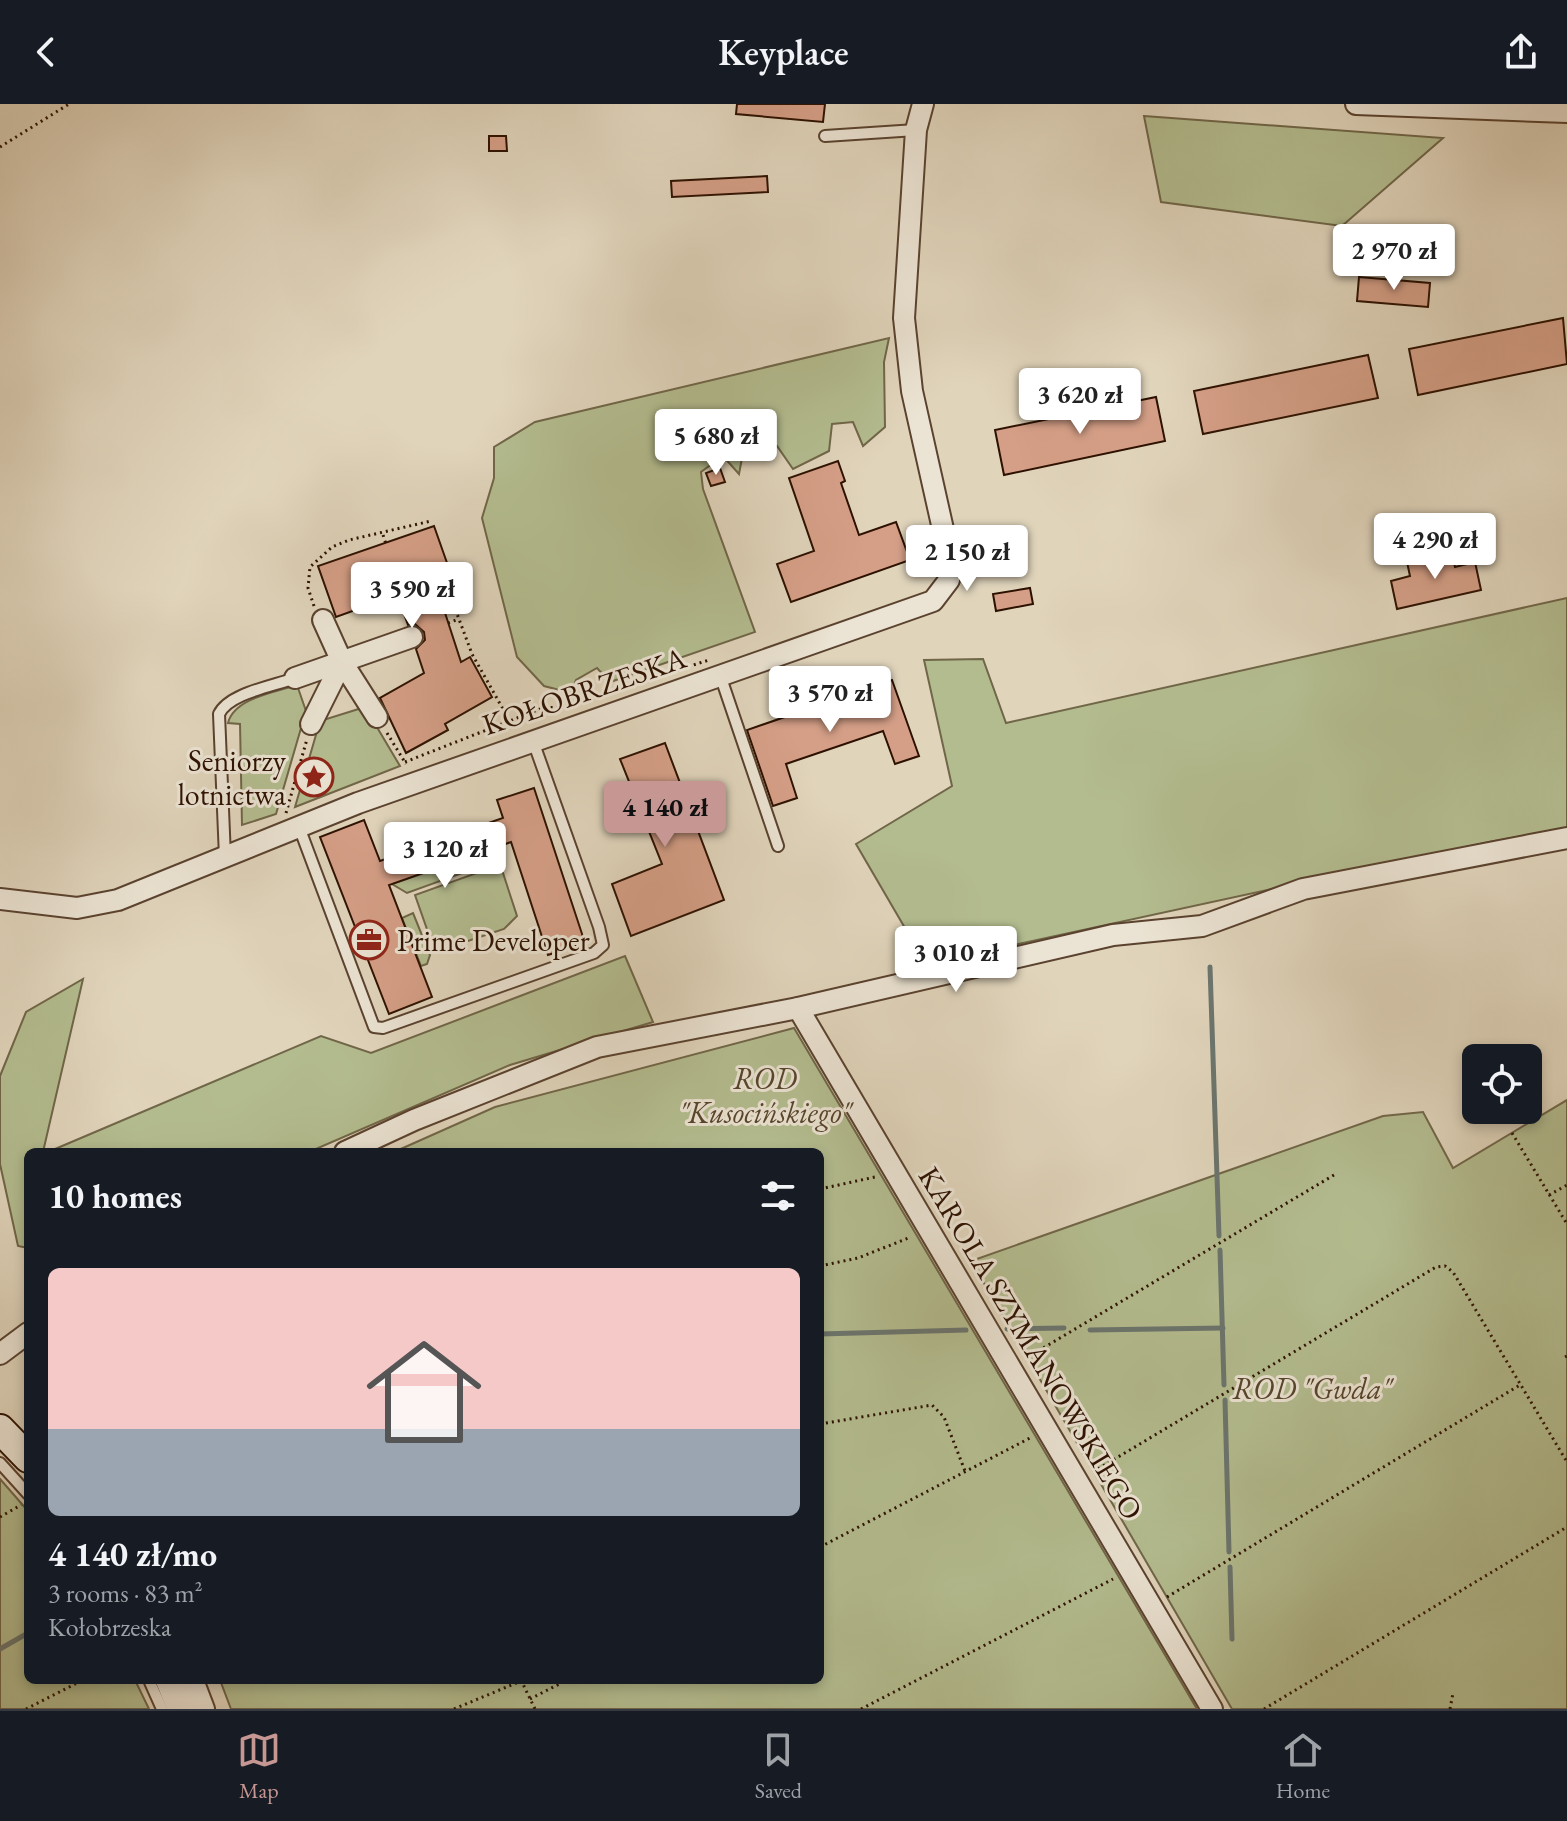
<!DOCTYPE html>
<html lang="en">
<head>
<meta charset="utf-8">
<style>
	:root { --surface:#171b24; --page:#242831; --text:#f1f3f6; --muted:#9ea1a6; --line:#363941; --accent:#c59692 }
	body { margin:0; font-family:"EB Garamond",serif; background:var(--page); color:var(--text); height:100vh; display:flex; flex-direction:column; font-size:30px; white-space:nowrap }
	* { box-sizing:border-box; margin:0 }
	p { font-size:26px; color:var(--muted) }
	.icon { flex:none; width:44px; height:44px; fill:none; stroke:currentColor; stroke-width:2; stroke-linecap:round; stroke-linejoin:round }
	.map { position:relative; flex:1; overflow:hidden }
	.details { position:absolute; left:24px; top:1044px; width:800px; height:536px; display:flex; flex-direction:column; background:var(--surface); border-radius:12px; box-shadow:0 4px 12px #0003 }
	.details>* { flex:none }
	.buttons { position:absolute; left:1462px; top:940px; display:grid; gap:16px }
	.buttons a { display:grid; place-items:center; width:80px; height:80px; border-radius:12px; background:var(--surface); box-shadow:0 4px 12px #0003; font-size:40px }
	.price { position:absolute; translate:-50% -68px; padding:0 18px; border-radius:8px; background:#fff; color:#222; font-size:26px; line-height:52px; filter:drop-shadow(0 2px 4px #0008) }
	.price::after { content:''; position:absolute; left:50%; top:48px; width:24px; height:18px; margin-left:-12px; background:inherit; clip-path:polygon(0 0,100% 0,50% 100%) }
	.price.active { background:var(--accent); color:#111 }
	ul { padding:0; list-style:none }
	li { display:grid; align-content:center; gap:16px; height:424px; padding:0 24px }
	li+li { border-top:2px solid var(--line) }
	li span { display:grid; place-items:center; height:248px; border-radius:12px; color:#555 }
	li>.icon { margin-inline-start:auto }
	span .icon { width:144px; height:144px; fill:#fffc; stroke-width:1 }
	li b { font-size:34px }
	h2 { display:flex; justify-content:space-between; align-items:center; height:96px; padding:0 24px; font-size:34px }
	header { display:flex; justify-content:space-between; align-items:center; height:104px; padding:0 24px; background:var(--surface); font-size:36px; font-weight:600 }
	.dock { display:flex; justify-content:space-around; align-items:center; height:112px; border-top:2px solid var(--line); background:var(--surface); font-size:22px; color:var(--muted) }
	.dock a { display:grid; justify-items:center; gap:4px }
	.dock .active { color:var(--accent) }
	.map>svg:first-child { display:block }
</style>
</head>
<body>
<header><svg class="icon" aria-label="back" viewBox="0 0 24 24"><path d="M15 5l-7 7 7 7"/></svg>Keyplace<svg class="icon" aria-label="share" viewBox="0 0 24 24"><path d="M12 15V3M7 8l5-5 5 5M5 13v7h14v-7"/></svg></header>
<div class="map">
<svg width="1567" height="1605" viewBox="0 0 1567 1605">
	<rect width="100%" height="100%" fill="#e0d4bb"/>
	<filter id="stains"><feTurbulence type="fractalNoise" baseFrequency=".0025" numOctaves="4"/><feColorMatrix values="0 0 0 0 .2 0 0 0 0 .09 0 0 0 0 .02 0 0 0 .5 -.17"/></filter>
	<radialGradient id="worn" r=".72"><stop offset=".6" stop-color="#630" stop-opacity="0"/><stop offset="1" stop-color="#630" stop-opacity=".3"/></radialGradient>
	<!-- green -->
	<g fill="#b3bc8f" stroke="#706648" stroke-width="2">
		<path d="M1144 12 1443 34 1342 122 1161 98Z"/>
		<path d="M889 234 884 258 885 323 863 342 853 318 832 320 829 347 793 365 777 342 742 354 739 370 723 352 701 368 703 385 755 528 610 578 597 564 576 576 571 589 544 582 517 553 482 414 494 374V343L535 318Z"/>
		<path d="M1567 494V724L1489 738 926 860 856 740 952 682 924 556 983 555 1006 619Z"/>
		<path d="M297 581 306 607 276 710 242 721 240 620 228 619C234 594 276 588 297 581Z"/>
		<path d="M365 603 400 662 295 703 320 617Z"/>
		<path d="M486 747 490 759 407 789 392 780Z"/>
		<path d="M496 762 502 766 517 812 504 825 435 848 415 791Z"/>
		<path d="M413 809 430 851 427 860 421 862 402 814Z"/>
		<path d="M625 852 653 918 510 961 309 1048H48L321 932 371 949Z"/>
		<path d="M83 875 43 1048H28V1144L18 1142 0 1060V972L26 908Z"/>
		<path d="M794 924 1197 1605H231L220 1576H820V1048H394L495 1003Z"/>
		<path d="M1567 996V1605H1232L971 1157 1383 1012 1423 1008 1453 1064Z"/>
		<path d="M0 1375 28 1407V1576H135L149 1605H0Z"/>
	</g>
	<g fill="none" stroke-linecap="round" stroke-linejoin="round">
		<!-- stream -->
		<g stroke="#6b756e" stroke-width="5">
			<path d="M1210 863 1219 1132"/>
			<path d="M1220 1146 1224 1281"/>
			<path d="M1007 1225 1064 1224"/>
			<path d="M1090 1226 1223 1224"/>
			<path d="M820 1230 966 1226"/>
			<path d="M1225 1296 1229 1448"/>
			<path d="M1230 1463 1232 1535"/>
			<path d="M0 1545 28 1529"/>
		</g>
	</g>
	<!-- building -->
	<g fill="#d59f87" stroke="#2d1100" stroke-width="2">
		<path d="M737 0H825L823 18 736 10Z"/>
		<path d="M489 32H506L507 47H489Z"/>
		<path d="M767 72 768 88 672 93 671 77Z"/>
		<path d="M1359 173 1430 179 1428 203 1357 197Z"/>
		<path d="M1563 214 1567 260 1418 291 1409 245Z"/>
		<path d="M1368 251 1378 294 1203 330 1194 287Z"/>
		<path d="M1156 293 1165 337 1004 371 995 326Z"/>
		<path d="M838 357 845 377 841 379 859 431 896 418 910 456 791 498 777 460 814 447 789 374Z"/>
		<path d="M720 364 725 378 711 382 706 369Z"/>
		<path d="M434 422 452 473 435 478 461 558 470 553 492 593 445 620 448 626 406 649 380 594 424 569 416 545 425 536 424 528 415 520 408 521 397 491 336 513 318 462Z"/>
		<path d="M1452 448 1455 463 1475 458 1481 486 1397 505 1391 477 1410 472 1407 458Z"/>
		<path d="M1030 484 1033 500 996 507 993 490Z"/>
		<path d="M892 576 919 652 895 660 883 627 786 660 797 694 773 702 747 626Z"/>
		<path d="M665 639 724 796 631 832 612 780 662 760 620 655Z"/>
		<path d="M534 684 585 839 548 851 511 738 389 781 432 893 389 910 320 733 364 716 380 757 503 714 497 696Z"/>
	</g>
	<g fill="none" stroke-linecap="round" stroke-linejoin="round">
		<!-- lane casing -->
		<g stroke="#5a422f" stroke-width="14">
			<g id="lane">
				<path d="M825 32 916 26"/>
				<path d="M720 571 778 742"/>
				<path d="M299 723 374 923 383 924 594 849 603 841 599 823 533 637"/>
				<path d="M225 753 219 610C229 589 274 582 295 574"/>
				<path d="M0 1359 28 1390"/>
				<path d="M149 1576 162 1605"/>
			</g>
		</g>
		<!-- street casing -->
		<g stroke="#5a422f" stroke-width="24">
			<g id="street">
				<path d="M1356 0 1567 8"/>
				<path d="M323 516 342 558 377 613"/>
				<path d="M295 574 412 533"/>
				<path d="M311 620 342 558"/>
				<path d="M0 795 77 804 118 796 358 699 933 497 949 476 951 461 912 287 904 214 916 26 923 0"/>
				<path d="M798 904 1212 1605"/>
				<path d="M345 1048 414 1016 597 943 798 904 1113 831 1202 822 1303 785 1567 734"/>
				<path d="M0 1250 28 1229"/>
				<path d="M193 1576 204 1605"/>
			</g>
		</g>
		<!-- secondary casing -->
		<g stroke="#2d1100" stroke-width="32">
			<g id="secondary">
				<path d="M0 1325 28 1354"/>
				<path d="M170 1576 182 1605"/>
			</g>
		</g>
		<!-- path -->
		<g stroke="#2d1100" stroke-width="3" stroke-dasharray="2 4" stroke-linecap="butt">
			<path d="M0 43 69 0"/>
			<path d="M383 431 386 440"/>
			<path d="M447 483 472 550 508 614"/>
			<path d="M314 502 308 484 310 463 332 443 349 436 431 417"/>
			<path d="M448 519 459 515"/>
			<path d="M387 629 406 660"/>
			<path d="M405 658 545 603 559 604 709 556"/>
			<path d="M286 709 307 635"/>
			<path d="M1512 1029 1567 1120"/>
			<path d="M820 1085 875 1073"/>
			<path d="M1549 1091 1567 1081"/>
			<path d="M820 1162 858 1154 911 1133"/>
			<path d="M1028 1253 1334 1071"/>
			<path d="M1565 1253 1567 1252"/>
			<path d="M820 1320 932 1301 944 1313 965 1367"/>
			<path d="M1093 1368 1436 1163 1445 1162 1453 1168 1567 1358"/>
			<path d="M0 1413 21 1401"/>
			<path d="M820 1443 1030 1334"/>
			<path d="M1167 1493 1520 1281"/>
			<path d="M521 1576 535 1605"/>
			<path d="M530 1595 567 1576"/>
			<path d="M26 1605 83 1576"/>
			<path d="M454 1605 521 1577"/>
			<path d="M861 1605 1113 1475"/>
			<path d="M1264 1605 1567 1423"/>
			<path d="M1450 1605 1453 1589"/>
		</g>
		<!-- lane -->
		<use href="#lane" stroke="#ebe3d3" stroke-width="10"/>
		<!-- street -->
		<use href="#street" stroke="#ebe3d3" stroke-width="20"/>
		<!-- secondary -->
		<use href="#secondary" stroke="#ebe3d3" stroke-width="28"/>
	</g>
	<!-- icons -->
	<defs>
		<g id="sight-ring" transform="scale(2)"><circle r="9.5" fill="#ebe3d3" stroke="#8f2418" stroke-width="1.5"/><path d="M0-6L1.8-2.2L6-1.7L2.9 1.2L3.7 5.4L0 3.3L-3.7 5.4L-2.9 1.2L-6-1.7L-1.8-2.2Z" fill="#8f2418"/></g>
		<g id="office-ring" transform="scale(2)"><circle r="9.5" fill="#ebe3d3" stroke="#8f2418" stroke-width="1.5"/><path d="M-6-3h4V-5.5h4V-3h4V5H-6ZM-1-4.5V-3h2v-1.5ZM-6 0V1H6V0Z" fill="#8f2418"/></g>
	</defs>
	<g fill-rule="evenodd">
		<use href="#sight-ring" x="314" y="673"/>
		<use href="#office-ring" x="369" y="836"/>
	</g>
	<g text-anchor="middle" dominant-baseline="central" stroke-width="6" stroke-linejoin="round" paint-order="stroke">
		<!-- street labels -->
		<g font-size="30" fill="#2d1100" stroke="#ebe3d3">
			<text transform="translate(584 587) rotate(-19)">KOŁOBRZESKA</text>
			<text transform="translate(1031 1239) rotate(59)">KAROLA SZYMANOWSKIEGO</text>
		</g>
		<!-- poi labels -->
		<g font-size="30" fill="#2d1100" stroke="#ebe3d3" text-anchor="end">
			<text x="286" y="656">Seniorzy<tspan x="286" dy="34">lotnictwa</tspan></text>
			<text x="397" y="836" text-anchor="start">Prime Developer</text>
		</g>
		<!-- park labels -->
		<g font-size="30" font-style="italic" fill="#55442b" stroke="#ebe3d3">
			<text x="765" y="974">ROD<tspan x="765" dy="34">"Kusocińskiego"</tspan></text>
			<text x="1312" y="1284">ROD "Gwda"</text>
		</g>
	</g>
	<rect width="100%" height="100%" filter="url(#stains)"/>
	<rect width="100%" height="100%" fill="url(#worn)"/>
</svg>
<div class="buttons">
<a><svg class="icon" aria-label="locate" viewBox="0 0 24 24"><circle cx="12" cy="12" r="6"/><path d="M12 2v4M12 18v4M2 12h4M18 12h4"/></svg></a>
</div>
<b class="price" style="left:1394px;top:188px">2 970 zł</b>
<b class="price" style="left:1080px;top:332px">3 620 zł</b>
<b class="price" style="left:716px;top:373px">5 680 zł</b>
<b class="price" style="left:1435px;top:477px">4 290 zł</b>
<b class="price" style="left:967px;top:489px">2 150 zł</b>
<b class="price" style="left:412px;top:526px">3 590 zł</b>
<b class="price" style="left:830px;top:630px">3 570 zł</b>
<b class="price active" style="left:665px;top:745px">4 140 zł</b>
<b class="price" style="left:445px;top:786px">3 120 zł</b>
<b class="price" style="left:956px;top:890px">3 010 zł</b>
<section class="details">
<h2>10 homes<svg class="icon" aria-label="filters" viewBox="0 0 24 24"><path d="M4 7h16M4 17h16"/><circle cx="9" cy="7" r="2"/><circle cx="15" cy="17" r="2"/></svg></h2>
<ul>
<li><span style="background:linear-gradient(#f6c9c9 65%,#9aa5b1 0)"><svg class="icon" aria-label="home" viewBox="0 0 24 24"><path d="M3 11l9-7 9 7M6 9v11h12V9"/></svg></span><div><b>4 140 zł/mo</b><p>3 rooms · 83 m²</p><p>Kołobrzeska</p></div></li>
</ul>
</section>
</div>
<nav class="dock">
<a class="active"><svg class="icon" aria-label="map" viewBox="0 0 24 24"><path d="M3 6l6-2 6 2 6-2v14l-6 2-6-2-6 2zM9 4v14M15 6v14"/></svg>Map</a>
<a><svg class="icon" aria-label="saved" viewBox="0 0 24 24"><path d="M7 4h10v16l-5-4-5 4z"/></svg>Saved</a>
<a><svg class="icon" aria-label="home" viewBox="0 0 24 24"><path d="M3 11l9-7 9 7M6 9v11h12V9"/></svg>Home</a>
</nav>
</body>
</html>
